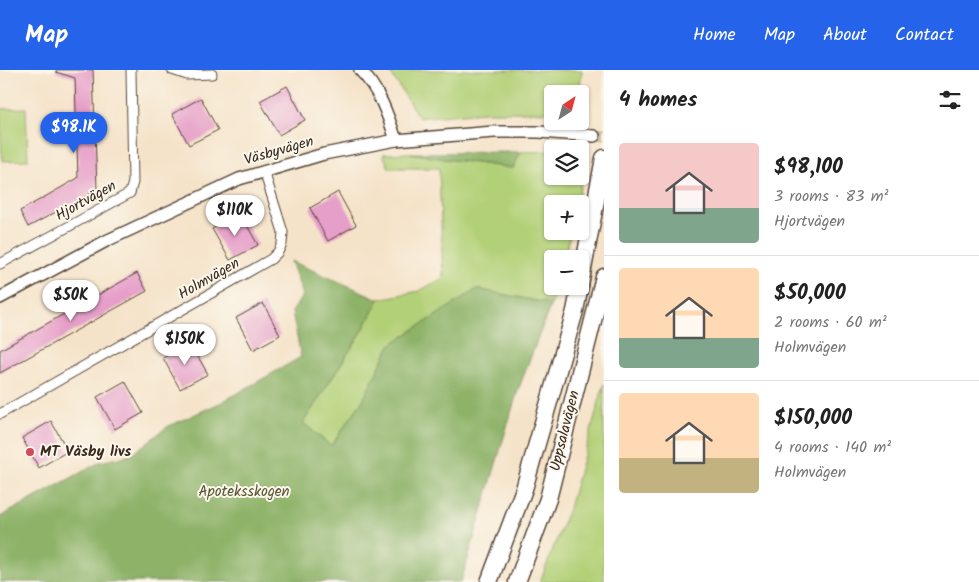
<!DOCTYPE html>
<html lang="en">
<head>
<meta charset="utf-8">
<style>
	:root { --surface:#fff; --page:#f6f6f6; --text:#222; --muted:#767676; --line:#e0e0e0; --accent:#2563eb }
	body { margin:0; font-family:Kalam,sans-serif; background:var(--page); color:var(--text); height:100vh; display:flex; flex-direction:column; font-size:19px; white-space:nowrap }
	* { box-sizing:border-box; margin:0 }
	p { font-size:16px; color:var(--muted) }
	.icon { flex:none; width:28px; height:28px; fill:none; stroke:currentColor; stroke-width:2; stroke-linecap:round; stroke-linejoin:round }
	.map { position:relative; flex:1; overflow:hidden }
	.side { display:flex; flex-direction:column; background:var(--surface); width:375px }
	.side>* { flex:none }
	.needle { width:32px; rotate:36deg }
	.controls { position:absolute; left:544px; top:15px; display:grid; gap:10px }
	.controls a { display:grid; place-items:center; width:45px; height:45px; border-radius:5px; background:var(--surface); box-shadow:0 1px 4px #0004; font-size:25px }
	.price { position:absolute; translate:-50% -42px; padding:0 11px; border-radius:18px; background:#fff; color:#222; font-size:16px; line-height:32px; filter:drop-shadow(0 1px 2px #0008) }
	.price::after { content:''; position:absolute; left:50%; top:30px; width:15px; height:11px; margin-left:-8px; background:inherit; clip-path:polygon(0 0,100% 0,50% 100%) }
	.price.current { background:var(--accent); color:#fff }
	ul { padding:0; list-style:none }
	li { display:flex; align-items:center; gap:15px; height:125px; padding:0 15px }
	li+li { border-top:1px solid var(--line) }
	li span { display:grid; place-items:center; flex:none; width:140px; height:100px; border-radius:5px; color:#555 }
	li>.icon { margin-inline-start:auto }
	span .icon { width:60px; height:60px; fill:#fffc; stroke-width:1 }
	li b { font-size:21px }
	h2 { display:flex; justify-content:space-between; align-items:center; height:60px; padding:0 15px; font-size:21px }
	header { display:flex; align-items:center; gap:30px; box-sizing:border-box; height:70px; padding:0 25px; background:var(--accent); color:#fff }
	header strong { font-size:24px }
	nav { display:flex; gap:28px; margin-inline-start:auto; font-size:18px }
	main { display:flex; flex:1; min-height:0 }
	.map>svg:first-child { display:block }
</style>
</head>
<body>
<header>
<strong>Map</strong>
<nav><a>Home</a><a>Map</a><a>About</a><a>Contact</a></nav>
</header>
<main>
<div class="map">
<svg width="604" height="512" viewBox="0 0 604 512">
	<rect width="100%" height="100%" fill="#fbf7ec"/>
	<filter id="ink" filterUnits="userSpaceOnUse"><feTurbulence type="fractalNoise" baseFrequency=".02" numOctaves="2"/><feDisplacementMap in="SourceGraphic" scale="10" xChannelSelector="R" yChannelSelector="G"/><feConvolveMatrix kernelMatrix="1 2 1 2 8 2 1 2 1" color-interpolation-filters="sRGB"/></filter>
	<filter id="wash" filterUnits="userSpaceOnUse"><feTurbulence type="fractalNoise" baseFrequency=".0096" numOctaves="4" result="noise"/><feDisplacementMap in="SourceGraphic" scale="20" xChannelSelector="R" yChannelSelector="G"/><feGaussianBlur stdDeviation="1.12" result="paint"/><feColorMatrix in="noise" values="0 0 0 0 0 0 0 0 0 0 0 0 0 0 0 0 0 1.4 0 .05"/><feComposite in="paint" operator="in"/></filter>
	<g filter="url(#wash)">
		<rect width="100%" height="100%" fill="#f5e3c9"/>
		<!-- green -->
		<g fill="#b2d077" stroke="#767d4a">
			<path d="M388 0H582L579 24H552V42H484L419 48 399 16Z"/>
			<path d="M26 38 28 90 2 91 0 39Z"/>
			<path d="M580 80H587L577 134H552V161H571L564 189H552V216H556L551 234 476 219 363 330 331 376 303 353 363 260 379 229 419 221 443 208 439 98H389L383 84 410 83 438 88 513 98 521 82 552 81V106H580Z"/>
			<path d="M604 314V512H540L569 438Z"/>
		</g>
		<!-- forest -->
		<g fill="#8db268" stroke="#646e43">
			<path d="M521 82 513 98 438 88 410 83Z"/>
			<path d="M291 191 379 229 363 260 303 353 331 376 363 330 390 275 477 219 551 234 517 323 461 512H0V447L100 392 131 385 167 357 222 332 301 287 292 242 303 225Z"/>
		</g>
		<g id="blocks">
			<!-- building -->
			<g fill="#e69fc8">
				<path d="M56 0H93L97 120 28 157 20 141 78 108 75 8 56 2Z"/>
				<path d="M287 16 305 50 279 65 260 31Z"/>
				<path d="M201 28 218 60 189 75 172 44Z"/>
				<path d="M338 122 356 155 328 171 310 138Z"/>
				<path d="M240 143 258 175 230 190 212 159Z"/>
				<path d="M137 203 147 221 0 303V280Z"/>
				<path d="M263 233 280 265 253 280 236 248Z"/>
				<path d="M190 273 208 304 180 319 163 288Z"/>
				<path d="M125 311 143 343 115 359 97 327Z"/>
				<path d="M51 351 68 381 39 398 22 368Z"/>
			</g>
		</g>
	</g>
	<g filter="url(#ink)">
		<use href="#blocks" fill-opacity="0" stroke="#574638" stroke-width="1"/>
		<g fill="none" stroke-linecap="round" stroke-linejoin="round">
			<!-- tertiary-tunnel -->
			<path stroke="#d0bea7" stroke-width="11" stroke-dasharray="11 5.5" stroke-linecap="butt" d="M594 66 604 67"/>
			<!-- minor casing -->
			<g stroke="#574638" stroke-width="11">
				<g id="minor">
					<path d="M172 0 187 5 212 4"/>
					<path d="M0 194 130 123 133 112 131 0"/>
					<path d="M0 344 271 189 278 182 282 174 283 162 264 101"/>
				</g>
			</g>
			<!-- tertiary casing -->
			<g stroke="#574638" stroke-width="14">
				<g id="tertiary">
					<path d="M360 0C379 19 388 45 396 70"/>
					<path d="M0 228 106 171 239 109 324 84 396 70 494 62H539L594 66"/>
				</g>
			</g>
			<!-- motorway casing -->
			<g stroke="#574638" stroke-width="19">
				<g id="motorway">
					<path d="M580 215 604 88"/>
					<path d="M489 512 524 419 575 241 580 216"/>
					<path d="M517 512 548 429 604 207"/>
				</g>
			</g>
			<!-- minor -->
			<use href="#minor" stroke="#fff" stroke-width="9"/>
			<!-- tertiary -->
			<use href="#tertiary" stroke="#fff" stroke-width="11"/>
			<!-- motorway -->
			<use href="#motorway" stroke="#fff" stroke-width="16"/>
		</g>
	</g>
	<!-- markers -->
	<circle fill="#d1495b" stroke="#fbf7ec" stroke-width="2" cx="30" cy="382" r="5"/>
	<g text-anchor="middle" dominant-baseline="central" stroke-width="4" stroke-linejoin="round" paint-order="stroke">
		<!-- street labels -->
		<g font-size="15" fill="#3b2a1e" stroke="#fbf7ec">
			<text transform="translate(279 81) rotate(-16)">Väsbyvägen</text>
			<text transform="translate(86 131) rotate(-29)">Hjortvägen</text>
			<text transform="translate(209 209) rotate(-30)">Holmvägen</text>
			<text transform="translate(565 361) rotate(-76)">Uppsalavägen</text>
		</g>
		<!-- poi labels -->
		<g font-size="15" font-weight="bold" fill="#3b2a1e" stroke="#fbf7ec" text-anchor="start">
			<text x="40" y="382">MT Väsby livs</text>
		</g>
		<!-- park labels -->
		<g font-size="15" fill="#595434" stroke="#fbf7ec">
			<text x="244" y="422">Apoteksskogen</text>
		</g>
	</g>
</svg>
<div class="controls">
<a><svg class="needle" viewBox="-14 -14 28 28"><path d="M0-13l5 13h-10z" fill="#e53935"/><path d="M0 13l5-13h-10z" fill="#767676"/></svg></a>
<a><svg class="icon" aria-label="layers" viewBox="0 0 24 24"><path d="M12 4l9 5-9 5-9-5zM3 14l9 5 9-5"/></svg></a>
<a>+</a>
<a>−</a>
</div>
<b class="price current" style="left:74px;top:84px">$98.1K</b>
<b class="price" style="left:235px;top:167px">$110K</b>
<b class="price" style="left:71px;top:252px">$50K</b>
<b class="price" style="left:185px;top:296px">$150K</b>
</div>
<section class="side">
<h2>4 homes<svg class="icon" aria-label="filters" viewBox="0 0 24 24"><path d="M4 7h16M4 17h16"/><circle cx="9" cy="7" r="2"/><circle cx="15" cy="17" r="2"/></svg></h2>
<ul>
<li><span style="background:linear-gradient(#f6c9c9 65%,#7fa58c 0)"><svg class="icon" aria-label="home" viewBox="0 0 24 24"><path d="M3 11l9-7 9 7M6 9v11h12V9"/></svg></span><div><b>$98,100</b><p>3 rooms · 83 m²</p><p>Hjortvägen</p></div></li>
<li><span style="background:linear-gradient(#ffd9b3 70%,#7fa58c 0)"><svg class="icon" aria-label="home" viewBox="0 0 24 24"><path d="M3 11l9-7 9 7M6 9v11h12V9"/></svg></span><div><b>$50,000</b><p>2 rooms · 60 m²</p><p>Holmvägen</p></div></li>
<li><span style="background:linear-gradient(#ffd9b3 65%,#c2b280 0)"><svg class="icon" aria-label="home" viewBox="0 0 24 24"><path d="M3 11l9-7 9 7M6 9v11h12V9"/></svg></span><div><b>$150,000</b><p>4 rooms · 140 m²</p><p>Holmvägen</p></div></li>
</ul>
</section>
</main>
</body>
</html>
